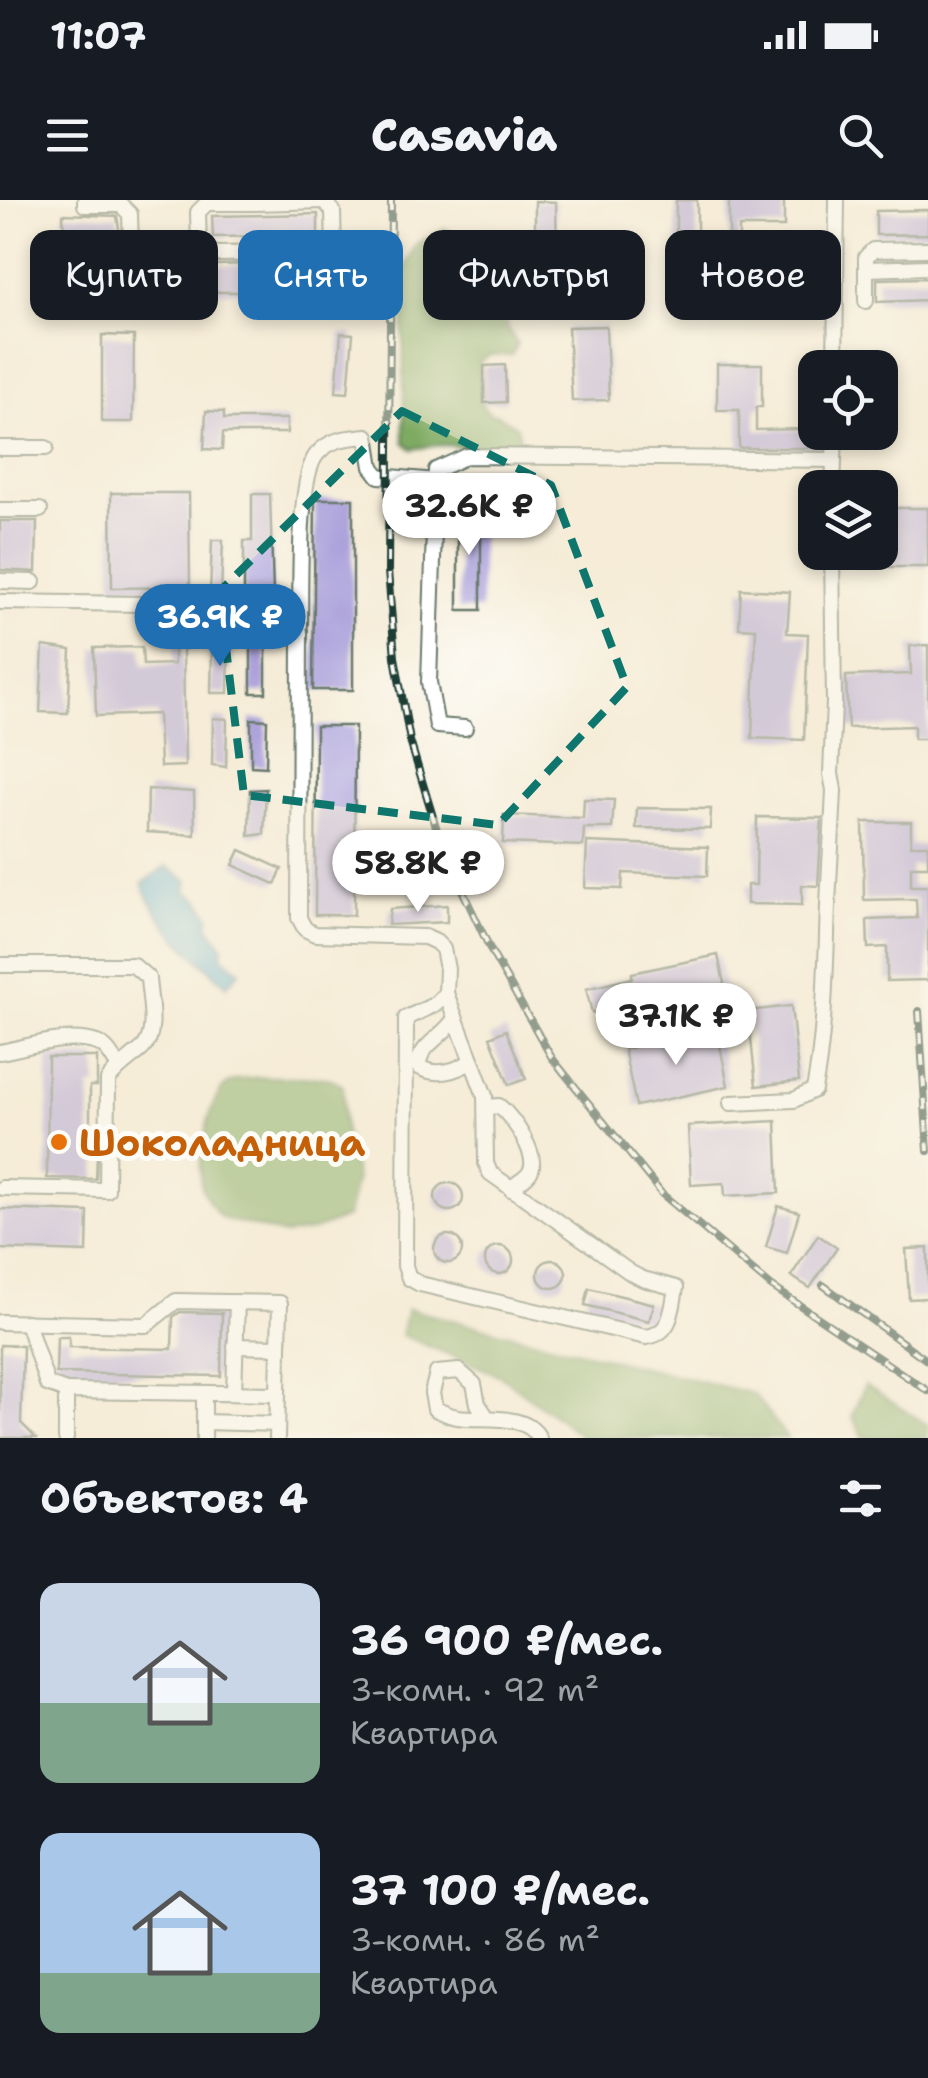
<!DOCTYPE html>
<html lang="ru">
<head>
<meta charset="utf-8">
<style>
	:root { --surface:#171b24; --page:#20242c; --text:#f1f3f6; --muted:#9ea1a6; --accent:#1f6fb2 }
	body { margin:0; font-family:"Shantell Sans",sans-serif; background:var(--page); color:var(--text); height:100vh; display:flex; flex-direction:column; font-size:38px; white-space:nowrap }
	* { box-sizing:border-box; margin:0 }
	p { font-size:32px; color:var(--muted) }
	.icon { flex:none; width:55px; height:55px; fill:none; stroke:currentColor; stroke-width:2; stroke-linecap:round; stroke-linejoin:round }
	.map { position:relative; height:1238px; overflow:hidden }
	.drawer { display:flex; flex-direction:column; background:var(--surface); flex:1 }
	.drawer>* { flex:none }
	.hud { position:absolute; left:30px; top:30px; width:870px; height:90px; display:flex; gap:20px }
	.fabs { position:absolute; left:798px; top:150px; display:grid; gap:20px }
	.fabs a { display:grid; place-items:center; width:100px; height:100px; border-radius:20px; background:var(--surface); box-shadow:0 5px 15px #0003; font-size:50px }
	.price { position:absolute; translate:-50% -85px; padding:0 22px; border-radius:35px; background:#fff; color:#222; font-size:32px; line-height:65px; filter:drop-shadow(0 2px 5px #0008) }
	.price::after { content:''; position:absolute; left:50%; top:60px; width:30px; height:22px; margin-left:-15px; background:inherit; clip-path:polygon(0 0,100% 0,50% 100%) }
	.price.current { background:var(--accent); color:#fff }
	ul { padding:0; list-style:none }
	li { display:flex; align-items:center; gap:30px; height:250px; padding:0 40px }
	li span { display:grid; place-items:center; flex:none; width:280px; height:200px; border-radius:20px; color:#555 }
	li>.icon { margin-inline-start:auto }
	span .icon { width:120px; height:120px; fill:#fffc; stroke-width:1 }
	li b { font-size:42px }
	h2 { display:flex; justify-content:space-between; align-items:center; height:120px; padding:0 40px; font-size:42px }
	.chip { padding:0 35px; border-radius:20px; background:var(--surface); box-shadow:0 5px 15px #0003; font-size:35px; line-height:90px }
	.chip.current { background:var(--accent); color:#fff }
	.status { display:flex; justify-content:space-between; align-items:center; height:70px; padding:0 50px; background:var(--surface); direction:ltr }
	.status svg { height:28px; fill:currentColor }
	header { display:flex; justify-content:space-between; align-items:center; height:130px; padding:0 40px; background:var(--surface); font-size:45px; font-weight:800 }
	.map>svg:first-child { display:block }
</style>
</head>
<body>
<div class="status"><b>11:07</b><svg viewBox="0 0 49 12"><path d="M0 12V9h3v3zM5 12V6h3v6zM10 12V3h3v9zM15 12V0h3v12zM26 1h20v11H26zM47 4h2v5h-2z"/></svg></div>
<header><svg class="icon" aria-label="menu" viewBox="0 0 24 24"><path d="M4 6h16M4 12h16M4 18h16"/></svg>Casavia<svg class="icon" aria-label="search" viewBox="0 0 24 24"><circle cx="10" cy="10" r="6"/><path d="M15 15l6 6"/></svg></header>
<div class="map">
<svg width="928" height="1238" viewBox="0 0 928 1238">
	<rect width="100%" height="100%" fill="#fdfcf7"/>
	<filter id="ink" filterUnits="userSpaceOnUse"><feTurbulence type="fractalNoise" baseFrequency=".01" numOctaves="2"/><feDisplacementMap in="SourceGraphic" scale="20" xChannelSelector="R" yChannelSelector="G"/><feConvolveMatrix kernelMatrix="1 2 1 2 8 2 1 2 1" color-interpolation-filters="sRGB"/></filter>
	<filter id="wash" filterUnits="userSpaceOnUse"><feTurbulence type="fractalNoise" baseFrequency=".0048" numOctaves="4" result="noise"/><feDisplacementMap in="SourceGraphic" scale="40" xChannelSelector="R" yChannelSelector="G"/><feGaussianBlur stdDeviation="2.25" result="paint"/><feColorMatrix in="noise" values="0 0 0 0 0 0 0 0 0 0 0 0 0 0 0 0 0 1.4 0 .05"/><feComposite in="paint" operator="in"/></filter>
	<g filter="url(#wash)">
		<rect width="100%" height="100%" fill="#f5ecd7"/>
		<!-- forest -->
		<g fill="#7faa62" stroke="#4f744b" stroke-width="2.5">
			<path d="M445 28 455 34 450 56 457 63 550 65 557 73 556 84C541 95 521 90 507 103L506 125 517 144 512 155H490L480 161 482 205 489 213 499 215 517 227 520 237C504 263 469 246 445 245 434 245 422 248 412 249L404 242 403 73 416 44Z"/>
			<path d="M318 877 332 879 343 886 344 927 356 978 347 1017 312 1031 285 1035 221 1018C214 1009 203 995 201 984 197 963 209 890 231 882 253 874 295 878 318 877Z"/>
			<path d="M407 1109 754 1194 787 1238H579V1234L501 1176 401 1135Z"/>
			<path d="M865 1185 928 1225V1238H864L852 1216Z"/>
		</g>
		<!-- water -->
		<path fill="#4ca5c9" stroke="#36717e" stroke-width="2.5" d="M166 666 188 681 186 691 200 700 210 717 208 725 223 747 222 756 240 771 227 786C190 751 163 732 142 684Z"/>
		<g id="blocks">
			<!-- building -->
			<g fill="#a99fda">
				<path d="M676 0H697V44H706V59H697V64H676Z"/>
				<path d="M729 0H784V27H739V77H729Z"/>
				<path d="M535 1 556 2 557 60 483 59 484 37 535 38Z"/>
				<path d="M928 10V34L876 35V11Z"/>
				<path d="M63 14 117 16 120 35H108V47L76 48V42H64Z"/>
				<path d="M318 14V35L213 37 212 16Z"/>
				<path d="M141 56 149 57 145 99 129 98 134 57Z"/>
				<path d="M206 61 216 65 286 63 287 101 251 102V92H207Z"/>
				<path d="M928 78V100L877 102V79Z"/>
				<path d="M606 126 609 200 572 201 568 127Z"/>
				<path d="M341 133 353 134 348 193 336 192Z"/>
				<path d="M102 135 134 136 133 222H102Z"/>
				<path d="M717 164H762V207H756V230L806 229 805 183H815V232H821V248H739V210H717Z"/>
				<path d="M505 165 506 202 484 203V166Z"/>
				<path d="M206 211 224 212V219H287V233H223L222 250 204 249Z"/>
				<path d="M111 293H189L190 387 112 388Z"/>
				<path d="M252 294H270L273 394H244V341H252Z"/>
				<path d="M315 299H353V490H313Z"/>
				<rect x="458" y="307" width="23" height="103"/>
				<path d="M880 308H928V367H854L855 352H880Z"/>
				<path d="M0 321H37L36 372 0 370Z"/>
				<path d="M212 340H223L221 395 210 394Z"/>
				<path d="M741 389 790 392 787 433 808 434 804 540 752 538 756 429 739 428Z"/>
				<path d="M174 427H185L186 449H183L185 566 160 567 158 514 96 516 94 448 142 447 143 465 174 464Z"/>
				<path d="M212 445H229L228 493H211Z"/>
				<path d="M928 445V539H914V526L848 528 846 476 911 474 910 446Z"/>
				<path d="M43 446 71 450 68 513 40 512Z"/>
				<rect x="251" y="446" width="15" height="47"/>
				<path d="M213 518 227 519 226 567 212 565Z"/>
				<path d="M251 519 267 520 266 567 251 566Z"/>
				<path d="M316 526H355L354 715H315Z"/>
				<path d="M148 589 194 592 195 635 147 632Z"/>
				<path d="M266 589 264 634 249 636 250 590Z"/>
				<path d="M584 599 614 600 612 628H584L583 646 503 643 504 615 583 618Z"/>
				<path d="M637 608 711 609 710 629 636 628Z"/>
				<path d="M757 617 822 618 818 686 802 685V705L747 704V685H756Z"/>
				<path d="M863 622H911V645H928V666H911V686H928V780L887 781V747L868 748 867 720 917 718 916 699 864 700Z"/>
				<path d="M587 642 708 647 707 676 623 673 622 689 585 688Z"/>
				<path d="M240 650 282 669 275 684 233 665Z"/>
				<path d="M447 705V722L388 725 390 709Z"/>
				<path d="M718 755 726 793 640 812 638 802 592 813 586 789 632 778V773Z"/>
				<path d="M791 806 799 881 756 886 748 811Z"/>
				<path d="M506 830 526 879 509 885 490 837Z"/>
				<path d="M717 830 728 886 636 906 624 849Z"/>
				<path d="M48 857H97V886H90V954H97L96 979 47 978Z"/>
				<path d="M776 921 779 993 725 996 724 983 691 985 688 926Z"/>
				<circle cx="449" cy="997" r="14"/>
				<path d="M778 1006 799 1012 787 1053 766 1047Z"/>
				<path d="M0 1009 88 1012 87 1052 0 1049Z"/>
				<path d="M818 1035 837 1048 810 1088 791 1076Z"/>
				<circle cx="448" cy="1049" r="14"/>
				<circle cx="499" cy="1060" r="14"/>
				<path d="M928 1048V1098L909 1099 906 1049Z"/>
				<circle cx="552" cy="1074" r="14"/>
				<path d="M589 1088 654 1104 649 1121 585 1105Z"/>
				<path d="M180 1112 222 1113 221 1176 56 1173 57 1137H69V1147L172 1149 173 1117Z"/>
				<path d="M0 1145 23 1146 21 1223 36 1238H0Z"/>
			</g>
		</g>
	</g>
	<g filter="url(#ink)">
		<use href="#blocks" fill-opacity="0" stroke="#6a7a6d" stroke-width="2.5"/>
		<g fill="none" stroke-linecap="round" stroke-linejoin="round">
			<!-- minor casing -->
			<g stroke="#6a7a6d" stroke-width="18">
				<g id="minor">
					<path d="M85 0V5H121L130 14 131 46 199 45 198 12 207 3H255V0"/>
					<path d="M199 45 216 54 334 52 333 11 324 1 255 3"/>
					<path d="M866 69 928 67"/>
					<path d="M866 101V57L873 50 928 49"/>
					<path d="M329 107H342L343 61 334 52"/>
					<path d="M835 168 837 0"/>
					<path d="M0 248H46"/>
					<path d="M833 288 834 260"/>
					<path d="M0 310H40"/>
					<path d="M0 381 33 382"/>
					<path d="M0 402 277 406 293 412 300 431 299 718 305 729 315 734 425 737 436 742 443 749 447 769 446 793 485 896 486 963 490 973 631 1073 643 1079 676 1088C672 1109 672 1134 646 1137L420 1084 409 1078 405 1066 406 818 434 805 446 793"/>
					<path d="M300 425C301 389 297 278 317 254 331 238 348 238 367 236L372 267 379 276 436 281"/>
					<path d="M465 528 437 526 429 482 436 270 467 256 834 260 835 232"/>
					<path d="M0 765H133L148 778C149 798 158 833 143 848 131 859 118 866 108 880L107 990 2 988"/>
					<path d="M455 818C444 837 417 846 419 867 436 877 456 871 472 861"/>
					<path d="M0 852C28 847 68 833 97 843 107 846 112 857 118 866"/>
					<path d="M731 903 794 900 814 890C824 838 825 789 827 736 828 687 832 638 834 590L831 574 834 502 832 352"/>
					<path d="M488 907 499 906C512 917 540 955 530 972 526 979 516 983 511 989"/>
					<path d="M0 1122 146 1125 176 1101 280 1103 277 1238"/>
					<path d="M27 1122 47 1184 66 1191"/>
					<path d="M235 1146 279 1147"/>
					<path d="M234 1193 237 1102"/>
					<path d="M486 1216 478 1204 474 1184 459 1171 437 1173 432 1193 435 1209C442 1212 450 1216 458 1217 483 1221 526 1212 539 1238"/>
					<path d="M204 1222 277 1224"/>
					<path d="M66 1238V1191L278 1194"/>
					<path d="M204 1238V1193"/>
				</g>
			</g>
			<!-- minor -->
			<use href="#minor" stroke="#fff" stroke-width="14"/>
			<!-- rail casing -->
			<g stroke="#1f3d34" stroke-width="8">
				<g id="rail">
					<path d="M391 0 388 371 395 457 410 541 443 650 493 755 552 858 662 994 771 1086 928 1191"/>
					<path d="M919 811 928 951"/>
					<path d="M823 1085 928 1161"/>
				</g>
			</g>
			<!-- rail -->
			<use href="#rail" stroke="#fdfcf7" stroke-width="4" stroke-dasharray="11" stroke-linecap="butt"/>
		</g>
	</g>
	<!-- marked area -->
	<path d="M0 0H928V1238H0ZM402 211 551 285 627 487 498 625 244 595 219 392Z" fill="#f5ecd7" fill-opacity=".55" fill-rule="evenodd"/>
	<path fill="none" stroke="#0f766e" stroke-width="8" stroke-dasharray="20 12" stroke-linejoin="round" d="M402 211 551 285 627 487 498 625 244 595 219 392Z"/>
	<!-- markers -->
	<circle fill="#e8710a" stroke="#fdfcf7" stroke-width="4" cx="59" cy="942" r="10"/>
	<g text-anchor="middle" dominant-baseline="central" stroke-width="10" stroke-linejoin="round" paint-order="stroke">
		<!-- food labels -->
		<g font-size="38" font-weight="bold" fill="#c56008" stroke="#fdfcf7" text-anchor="start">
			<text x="79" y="942">Шоколадница</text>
		</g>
	</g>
</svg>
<div class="fabs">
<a><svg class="icon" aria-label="locate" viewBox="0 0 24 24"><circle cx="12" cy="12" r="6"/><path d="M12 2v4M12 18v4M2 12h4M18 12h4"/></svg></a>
<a><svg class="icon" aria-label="layers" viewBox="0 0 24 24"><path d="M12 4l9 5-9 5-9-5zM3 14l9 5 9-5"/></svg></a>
</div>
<b class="price" style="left:469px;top:358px">32.6K ₽</b>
<b class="price current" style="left:220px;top:469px">36.9K ₽</b>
<b class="price" style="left:418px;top:715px">58.8K ₽</b>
<b class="price" style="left:676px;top:868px">37.1K ₽</b>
<div class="hud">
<a class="chip">Купить</a>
<a class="chip current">Снять</a>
<a class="chip">Фильтры</a>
<a class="chip">Новое</a>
</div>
</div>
<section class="drawer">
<h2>Объектов: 4<svg class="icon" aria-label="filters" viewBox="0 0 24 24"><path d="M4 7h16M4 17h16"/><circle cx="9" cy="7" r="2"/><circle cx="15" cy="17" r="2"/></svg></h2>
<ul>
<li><span style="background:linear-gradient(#c9d6e8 60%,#7fa58c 0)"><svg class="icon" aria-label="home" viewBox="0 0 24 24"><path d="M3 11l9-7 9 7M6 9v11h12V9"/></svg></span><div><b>36 900 ₽/мес.</b><p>3-комн. · 92 m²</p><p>Квартира</p></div></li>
<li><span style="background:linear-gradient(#a9c7e8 70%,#7fa58c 0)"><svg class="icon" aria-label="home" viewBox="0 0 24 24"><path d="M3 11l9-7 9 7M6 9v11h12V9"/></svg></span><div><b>37 100 ₽/мес.</b><p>3-комн. · 86 m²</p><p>Квартира</p></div></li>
</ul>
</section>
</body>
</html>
